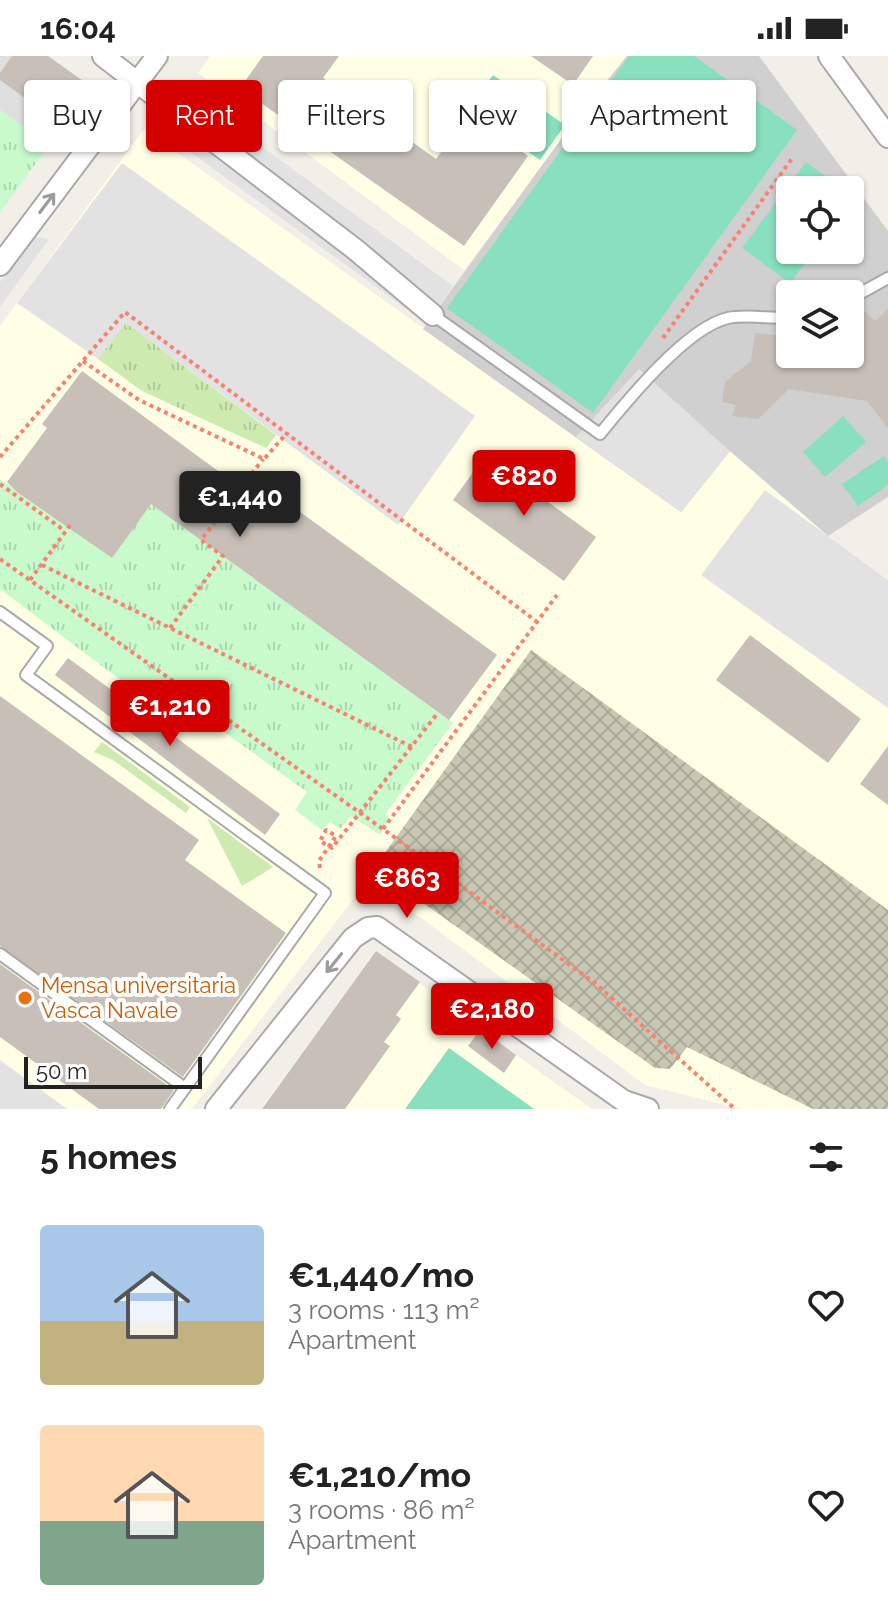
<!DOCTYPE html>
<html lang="en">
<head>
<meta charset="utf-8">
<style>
	:root { --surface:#fff; --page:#f2f2f2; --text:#222; --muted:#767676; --accent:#d40000 }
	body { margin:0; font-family:Raleway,sans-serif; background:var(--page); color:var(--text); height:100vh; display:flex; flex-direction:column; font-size:30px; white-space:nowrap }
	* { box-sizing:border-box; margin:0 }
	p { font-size:26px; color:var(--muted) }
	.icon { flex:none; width:44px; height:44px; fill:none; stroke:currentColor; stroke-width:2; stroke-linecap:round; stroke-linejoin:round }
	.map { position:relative; height:1053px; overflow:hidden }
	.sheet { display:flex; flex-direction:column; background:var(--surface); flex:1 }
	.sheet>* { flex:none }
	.top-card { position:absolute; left:24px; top:24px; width:840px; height:72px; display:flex; gap:16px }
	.tools { position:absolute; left:776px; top:120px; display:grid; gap:16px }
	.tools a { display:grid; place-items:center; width:88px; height:88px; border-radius:8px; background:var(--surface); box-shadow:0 2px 6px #0004; font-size:40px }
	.scale { position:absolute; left:24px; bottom:20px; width:178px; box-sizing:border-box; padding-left:8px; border:4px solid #222; border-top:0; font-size:22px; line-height:28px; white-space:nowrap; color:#222; -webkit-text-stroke:6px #fff; paint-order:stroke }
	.price { position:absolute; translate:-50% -68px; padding:0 18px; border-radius:8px; background:var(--accent); color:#fff; font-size:26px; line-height:52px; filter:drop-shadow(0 2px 4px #0008) }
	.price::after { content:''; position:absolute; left:50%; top:48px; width:24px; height:18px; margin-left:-12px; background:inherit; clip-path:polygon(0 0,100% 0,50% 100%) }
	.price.on { background:#222; color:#fff }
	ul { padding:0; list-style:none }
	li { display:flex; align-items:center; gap:24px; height:200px; padding:0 40px }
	li span { display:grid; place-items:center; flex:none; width:224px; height:160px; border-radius:8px; color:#555 }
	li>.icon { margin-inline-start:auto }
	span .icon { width:96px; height:96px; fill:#fffc; stroke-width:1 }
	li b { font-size:34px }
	h2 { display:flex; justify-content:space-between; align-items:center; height:96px; padding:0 40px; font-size:34px }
	.pill { padding:0 28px; border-radius:8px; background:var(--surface); box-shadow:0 2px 6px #0004; font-size:28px; line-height:72px }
	.pill.on { background:var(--accent); color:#fff }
	.status { display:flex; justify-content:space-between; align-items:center; height:56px; padding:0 40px; background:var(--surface); direction:ltr }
	.status svg { height:22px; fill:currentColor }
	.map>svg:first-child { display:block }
</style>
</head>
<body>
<div class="status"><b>16:04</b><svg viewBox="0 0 49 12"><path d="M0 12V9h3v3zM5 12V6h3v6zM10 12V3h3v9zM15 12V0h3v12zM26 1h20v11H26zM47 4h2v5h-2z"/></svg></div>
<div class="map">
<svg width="888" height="1053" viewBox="0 0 888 1053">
	<defs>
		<pattern id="construction-cross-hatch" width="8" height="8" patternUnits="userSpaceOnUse" patternTransform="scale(2)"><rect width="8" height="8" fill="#c7c7b4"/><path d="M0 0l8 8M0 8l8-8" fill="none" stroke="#abab9a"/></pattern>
		<pattern id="grass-tufts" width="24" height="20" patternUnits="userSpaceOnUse" patternTransform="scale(2)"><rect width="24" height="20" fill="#cdebb0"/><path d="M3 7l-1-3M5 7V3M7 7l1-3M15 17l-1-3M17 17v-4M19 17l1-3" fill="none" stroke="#b0c997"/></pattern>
		<pattern id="park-tufts" width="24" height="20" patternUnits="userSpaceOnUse" patternTransform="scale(2)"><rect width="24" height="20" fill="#c8facc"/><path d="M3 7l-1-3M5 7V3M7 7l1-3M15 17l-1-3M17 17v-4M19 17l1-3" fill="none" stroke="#acd6af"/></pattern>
	</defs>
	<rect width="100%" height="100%" fill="#f2efe9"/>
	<!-- residential -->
	<path fill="#e0dfdf" d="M0 0H48L90 30 49 89 0 54Z"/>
	<!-- education -->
	<g fill="#ffffe5">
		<path d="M210 0H627L464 214 198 17Z"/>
		<path d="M144 73 681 456 730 395 828 480 888 524V1053H741L645 1029 369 823 192 1053H0V270Z"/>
		<path d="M376 895 516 999 592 1053H261Z"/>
	</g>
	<!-- religious -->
	<path fill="#d0d0d0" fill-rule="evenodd" d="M627 0H759L888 175V441L828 480 730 395 681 456 423 273 572 68ZM790 134H850V194H790ZM790 238H850V298H790Z"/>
	<!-- construction -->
	<path fill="url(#construction-cross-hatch)" d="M531 594 888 854V1053H813L687 991 670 1013 655 1012 374 812Z"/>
	<!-- grass -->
	<path fill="url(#grass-tufts)" d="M125 266 276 379 266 392 142 335 98 303Z"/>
	<!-- park -->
	<g fill="url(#park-tufts)">
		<path d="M0 54 49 89 0 157Z"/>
		<path d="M0 423 111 501 151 448 453 667 385 758 390 763 380 779 351 760 340 773 330 766 322 774 295 754 307 736 158 628 139 638 0 533Z"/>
	</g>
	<!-- garden -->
	<g fill="#cdebb0">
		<path d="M102 686 190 751 186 757 113 704 94 696Z"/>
		<path d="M207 762 273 811 242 830Z"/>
	</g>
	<!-- pitch -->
	<g fill="#88e0be">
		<path d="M629 0H694L797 74 593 357 447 252Z"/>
		<path d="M493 19 565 69 540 104 468 53Z"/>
		<path d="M806 106 844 134H790V194H815L790 227 742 192Z"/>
		<path d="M843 360 866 386 825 421 803 396Z"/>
		<path d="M884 400 888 407V429L858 450 842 428Z"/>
		<path d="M449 992 534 1053H405Z"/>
	</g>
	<!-- parking -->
	<g fill="#e2e2e2">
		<path d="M180 31 453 230 427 268 153 69Z"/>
		<path d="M122 107 475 360 398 469 126 267 98 303 17 247Z"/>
		<path d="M34 180 49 183 0 251V226Z"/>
		<path d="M639 313 730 395 681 456 576 381Z"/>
		<path d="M765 434 888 524V652L701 519Z"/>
		<path d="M0 1004 67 1053H0Z"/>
	</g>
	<!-- building -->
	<g fill="#c7bfb8">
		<path d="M12 0H48L90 30 62 69 0 24V17Z"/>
		<path d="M263 0H339L323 22 436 103 470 57 528 100 464 190 240 32Z"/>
		<path d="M531 0H593L573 29Z"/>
		<path d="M888 253V372L867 345 789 333 758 363 732 360 736 349 722 346 725 326 751 305 755 277 790 281V298H850V265L865 255 875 265Z"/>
		<path d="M82 315 248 437 254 429 282 449 285 445 497 599 449 664 151 448 112 502 17 436 7 426 47 372 42 368Z"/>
		<path d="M485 400 596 481 564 525 453 444Z"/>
		<path d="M750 579 861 663 828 707 716 624Z"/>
		<path d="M68 602 280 758 265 779 55 619Z"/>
		<path d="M0 640 199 784 185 804 286 877 183 1021 0 890Z"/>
		<path d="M888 690V749L860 728Z"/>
		<path d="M376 895 420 926 396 959 401 963 384 986 390 990 345 1053H262Z"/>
		<path d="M0 908 174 1034 161 1053H99L0 981Z"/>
		<path d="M481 973 516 999 504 1017 468 990Z"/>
	</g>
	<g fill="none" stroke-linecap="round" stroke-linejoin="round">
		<!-- lane casing -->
		<g stroke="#a9a9a9" stroke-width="14">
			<g id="lane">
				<path d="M850 243 888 222"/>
				<path d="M433 259 600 378C626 346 687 271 728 262 748 258 770 263 790 262"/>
				<path d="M0 556 47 590 26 619 325 837 170 1053"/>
				<path d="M0 898 185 1032"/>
			</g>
		</g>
		<!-- street casing -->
		<g stroke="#a9a9a9" stroke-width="24">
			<g id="street">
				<path d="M103 0 356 194 433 259"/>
				<path d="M829 0 888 81"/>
				<path d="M0 209 157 0"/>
				<path d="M216 1053 353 882 368 872 377 871 624 1045 648 1053"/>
			</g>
		</g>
		<!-- path -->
		<g stroke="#fa8072" stroke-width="4" stroke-dasharray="4 4" stroke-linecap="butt">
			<path d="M663 282 793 101"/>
			<path d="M83 305 139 344 264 403 287 377"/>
			<path d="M0 401 125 256 536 565"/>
			<path d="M0 428 65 475"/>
			<path d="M0 503 383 773 596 928 735 1053"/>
			<path d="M42 509 412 691"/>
			<path d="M30 524 71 468"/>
			<path d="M170 572 223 500 201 484 263 403"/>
			<path d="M383 773 557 539"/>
			<path d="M320 812 319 805 336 780 326 774 320 785 332 792 437 658"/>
		</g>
		<!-- lane -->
		<use href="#lane" stroke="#fff" stroke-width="10"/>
		<!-- street -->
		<use href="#street" stroke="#fff" stroke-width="20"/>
	</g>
	<!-- one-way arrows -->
	<defs><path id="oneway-shaft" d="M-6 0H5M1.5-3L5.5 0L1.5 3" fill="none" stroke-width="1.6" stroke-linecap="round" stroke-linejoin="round" transform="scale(2)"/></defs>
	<g stroke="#9c9c9c">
		<use href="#oneway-shaft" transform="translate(47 147) rotate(-53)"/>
		<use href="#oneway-shaft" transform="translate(334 907) rotate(129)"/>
	</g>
	<!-- markers -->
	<circle fill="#e8710a" stroke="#fff" stroke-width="3" cx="25" cy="942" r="8"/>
	<g text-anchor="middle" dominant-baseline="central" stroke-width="8" stroke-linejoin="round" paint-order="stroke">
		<!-- food labels -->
		<g font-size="22" fill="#c56008" stroke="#fff" text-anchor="start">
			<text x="41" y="929">Mensa universitaria<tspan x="41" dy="25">Vasca Navale</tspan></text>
		</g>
	</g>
</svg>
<div class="tools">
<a><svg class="icon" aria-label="locate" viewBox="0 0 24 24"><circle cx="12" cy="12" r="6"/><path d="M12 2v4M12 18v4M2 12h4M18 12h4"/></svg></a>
<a><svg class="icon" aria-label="layers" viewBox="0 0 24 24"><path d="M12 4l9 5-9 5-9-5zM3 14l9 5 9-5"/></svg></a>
</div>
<div class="scale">50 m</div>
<b class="price" style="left:524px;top:462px">€820</b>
<b class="price on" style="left:240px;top:483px">€1,440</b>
<b class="price" style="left:170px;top:692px">€1,210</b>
<b class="price" style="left:407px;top:864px">€863</b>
<b class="price" style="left:492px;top:995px">€2,180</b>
<div class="top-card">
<a class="pill">Buy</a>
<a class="pill on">Rent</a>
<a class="pill">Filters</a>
<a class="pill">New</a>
<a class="pill">Apartment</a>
</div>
</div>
<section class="sheet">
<h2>5 homes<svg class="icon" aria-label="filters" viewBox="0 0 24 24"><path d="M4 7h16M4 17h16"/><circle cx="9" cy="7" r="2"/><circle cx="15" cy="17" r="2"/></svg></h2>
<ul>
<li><span style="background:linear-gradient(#a9c7e8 60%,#c2b280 0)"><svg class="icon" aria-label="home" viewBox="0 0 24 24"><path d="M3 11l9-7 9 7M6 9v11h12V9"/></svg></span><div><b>€1,440/mo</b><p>3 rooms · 113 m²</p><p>Apartment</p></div><svg class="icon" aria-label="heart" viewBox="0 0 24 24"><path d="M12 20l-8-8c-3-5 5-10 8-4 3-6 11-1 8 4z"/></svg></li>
<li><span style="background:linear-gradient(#ffd9b3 60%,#7fa58c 0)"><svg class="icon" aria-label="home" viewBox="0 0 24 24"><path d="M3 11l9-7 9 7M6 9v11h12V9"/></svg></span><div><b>€1,210/mo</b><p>3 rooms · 86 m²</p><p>Apartment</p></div><svg class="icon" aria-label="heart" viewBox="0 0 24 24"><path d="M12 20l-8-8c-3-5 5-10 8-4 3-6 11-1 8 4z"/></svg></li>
</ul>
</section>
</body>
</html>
